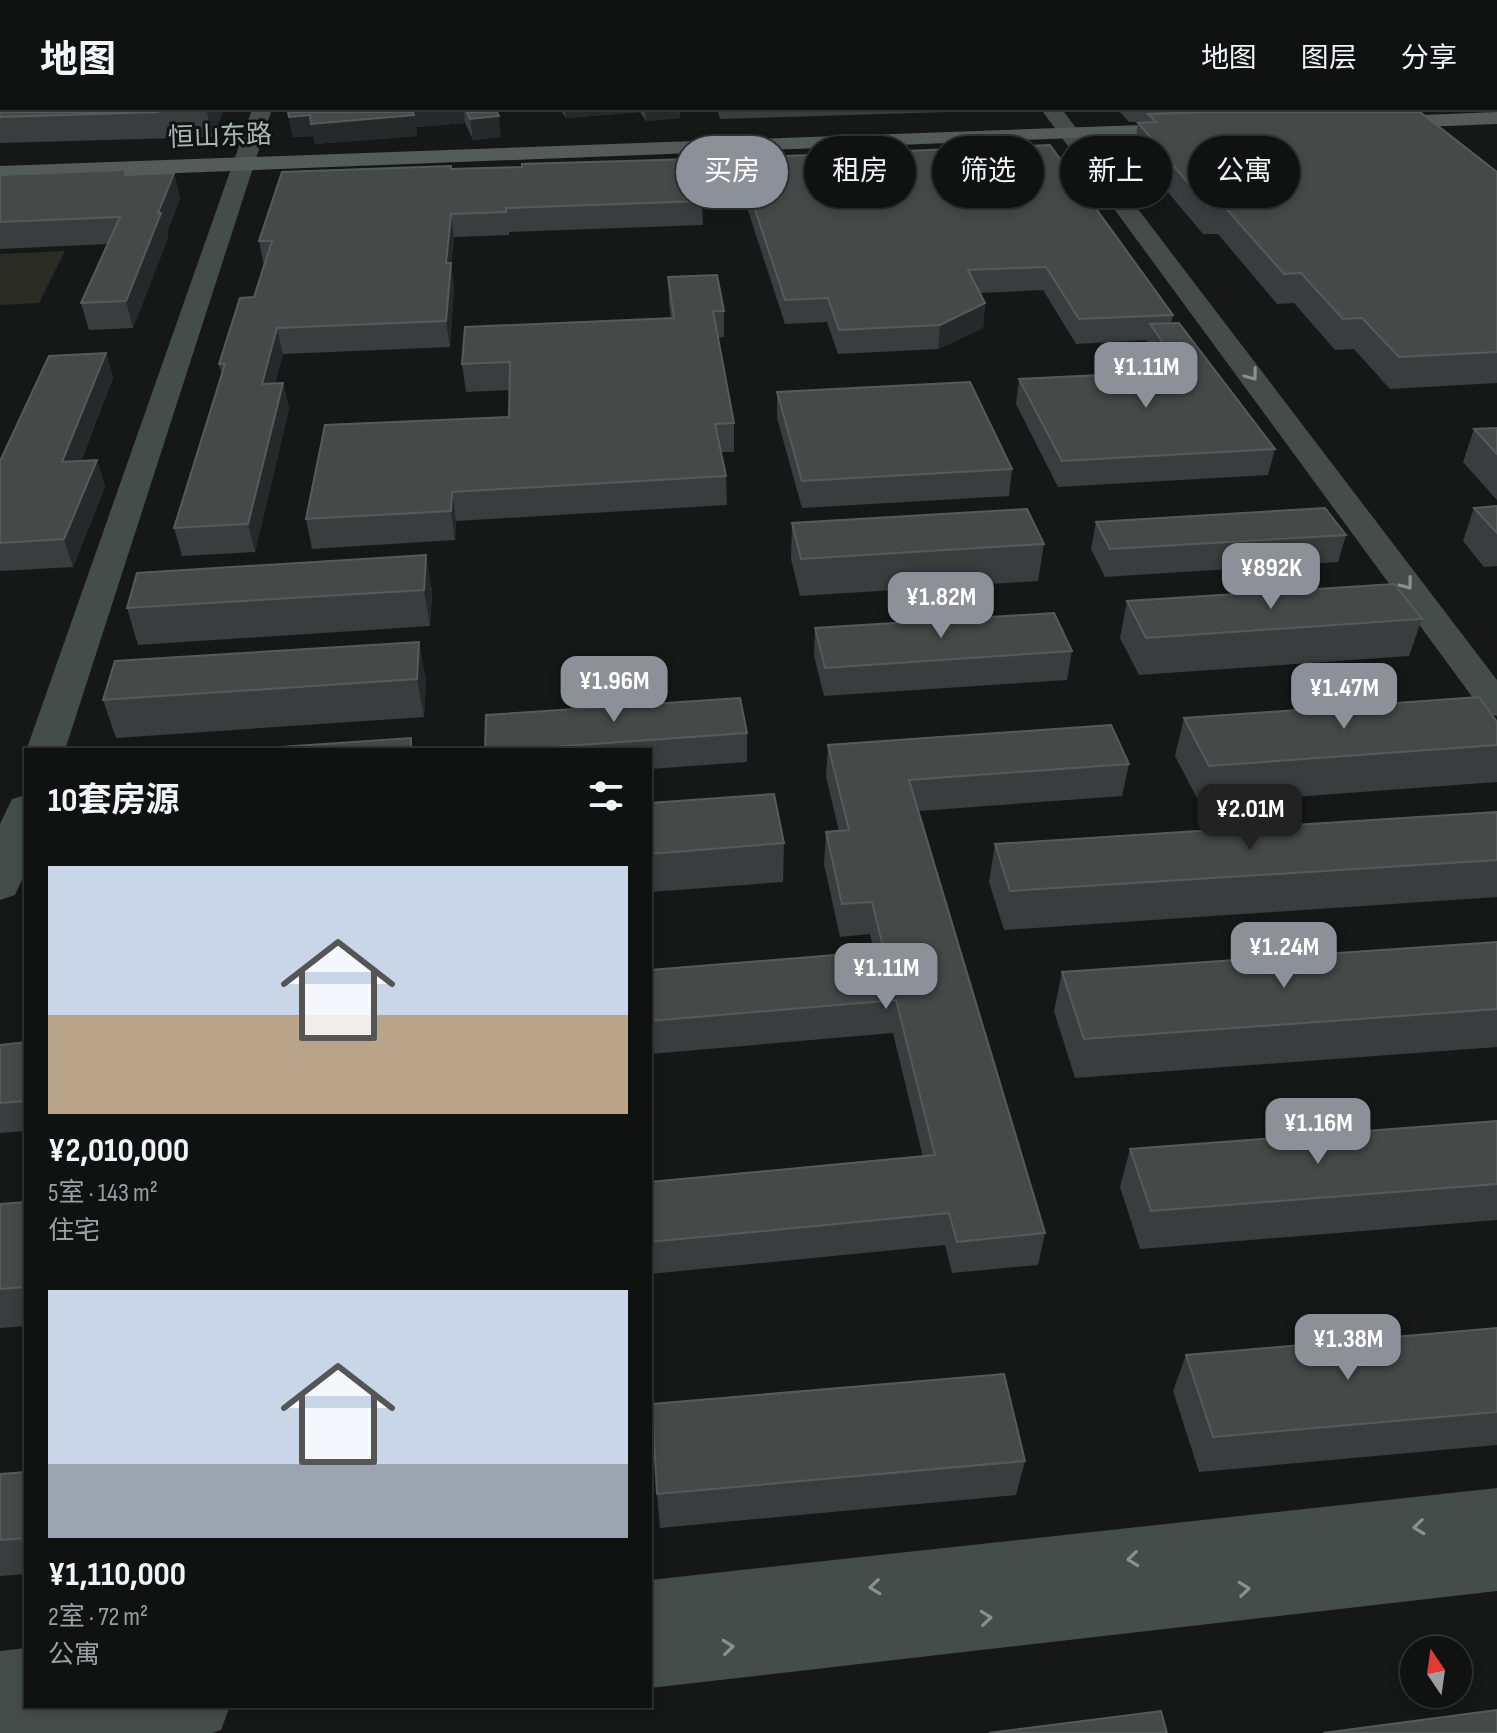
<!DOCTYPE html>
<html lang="zh">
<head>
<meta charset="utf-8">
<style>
	:root { --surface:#101212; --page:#191b1b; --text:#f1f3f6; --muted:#9c9e9f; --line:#303232; --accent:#8c9099 }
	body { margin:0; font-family:"Sofia Sans Condensed","Noto Sans SC",sans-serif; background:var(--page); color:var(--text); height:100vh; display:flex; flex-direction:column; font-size:30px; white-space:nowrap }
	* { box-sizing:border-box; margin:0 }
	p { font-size:26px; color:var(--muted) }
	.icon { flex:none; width:44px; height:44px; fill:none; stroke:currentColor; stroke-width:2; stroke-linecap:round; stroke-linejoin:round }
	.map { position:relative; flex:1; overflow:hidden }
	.side { position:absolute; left:24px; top:636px; width:628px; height:960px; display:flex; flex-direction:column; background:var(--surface); border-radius:0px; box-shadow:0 4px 12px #0003,0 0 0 2px var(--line) }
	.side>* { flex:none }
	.guide { position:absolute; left:676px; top:24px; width:700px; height:72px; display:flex; gap:16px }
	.needle { width:52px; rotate:347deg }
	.controls { position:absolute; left:1400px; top:1524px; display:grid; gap:16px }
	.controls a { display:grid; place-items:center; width:72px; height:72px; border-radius:50%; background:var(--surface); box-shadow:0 4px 12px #0003,0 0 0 2px var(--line); font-size:40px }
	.price { position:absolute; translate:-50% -68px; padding:0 18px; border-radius:16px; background:var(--accent); color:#fff; font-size:26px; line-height:52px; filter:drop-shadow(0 2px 4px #0008) }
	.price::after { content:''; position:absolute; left:50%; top:48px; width:24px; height:18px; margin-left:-12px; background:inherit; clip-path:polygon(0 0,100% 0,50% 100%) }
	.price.selected { background:#222; color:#fff }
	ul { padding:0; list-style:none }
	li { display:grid; align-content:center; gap:16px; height:424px; padding:0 24px }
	li span { display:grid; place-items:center; height:248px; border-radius:0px; color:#555 }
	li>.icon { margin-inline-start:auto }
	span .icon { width:144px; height:144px; fill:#fffc; stroke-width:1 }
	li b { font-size:34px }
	h2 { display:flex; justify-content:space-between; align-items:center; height:96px; padding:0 24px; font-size:34px }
	.tag { padding:0 28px; border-radius:36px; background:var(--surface); box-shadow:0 4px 12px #0003,0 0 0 2px var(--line); font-size:28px; line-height:72px }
	.tag.selected { background:var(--accent); color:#fff }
	header { display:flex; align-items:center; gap:48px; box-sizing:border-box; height:112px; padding:0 40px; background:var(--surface); border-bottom:2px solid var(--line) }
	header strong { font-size:38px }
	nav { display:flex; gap:44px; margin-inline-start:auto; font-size:28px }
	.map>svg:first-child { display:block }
</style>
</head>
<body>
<header>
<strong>地图</strong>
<nav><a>地图</a><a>图层</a><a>分享</a></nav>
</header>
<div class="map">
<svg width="1497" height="1621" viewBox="0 0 1497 1621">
	<rect width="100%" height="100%" fill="#161818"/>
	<!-- green -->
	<path fill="#2a2b22" d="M65 139 39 191 0 193V142Z"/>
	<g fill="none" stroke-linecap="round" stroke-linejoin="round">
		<!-- secondary -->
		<g fill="#454d4a" fill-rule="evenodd">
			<path d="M251 0H271L65 638 26 639Z"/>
			<path d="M1043 0H1064L1497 568V604L1484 601Z"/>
			<path d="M26 683V759L15 783 0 788V712L12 687Z"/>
			<path d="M1497 1376V1479L650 1576V1468Z"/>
			<path d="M26 1536V1594H230L221 1618 212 1621H0V1539Z"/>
		</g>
		<!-- primary -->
		<g fill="#535c59" fill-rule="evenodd">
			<path d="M1497 0V12L1373 17 1363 11 1373 5Z"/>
			<path d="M1197 11 1208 17 1204 21 0 68V54Z"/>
		</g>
	</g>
	<!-- wall -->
	<g fill="#393d3d">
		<path d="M0 0H223L212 25 0 31Z"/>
		<path d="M288 0H497L501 25 473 28 465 11 416 15 417 24 315 32 313 24 293 25Z"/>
		<path d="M562 0H680V6L646 9 640 0 566 6Z"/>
		<path d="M718 0H947L720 7Z"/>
		<path d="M1120 0H1420L1497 60V271L1390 277 1354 237 1335 238 1294 191 1277 192 1218 122H1203L1161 72V70L1134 38 1138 11H1147V10H1129Z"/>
		<path d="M1050 33 1173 203 1171 211 1275 337 1268 363 1058 375 1016 292 1019 267 1162 260 1146 236 1147 228 1076 232 1043 178 980 181 985 191 983 216 938 237 838 242 827 210 785 212 738 68V46Z"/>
		<path d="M451 54 452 57 702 89 703 113 509 120V123L454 125 451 152 454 175 450 235 283 242 275 271H283L289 297 255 440 182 444 174 416 222 264 219 252 254 185 264 154 259 129Z"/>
		<path d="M125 58 126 63 174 61 180 86 167 121 168 126 133 216 89 218 81 191 108 132 0 137V63Z"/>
		<path d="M668 165 724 199V225L718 226 734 311V340H721L726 364 727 393 456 409 455 428 312 437 306 407 509 305 510 278 466 280 462 252 671 207 669 191Z"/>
		<path d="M106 241 113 266 81 349 97 348 105 375 73 455 0 459V349Z"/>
		<path d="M777 280 1012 357 1009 384 802 396 777 306Z"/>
		<path d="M1497 316V388L1463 350 1474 317Z"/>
		<path d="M1497 394V454L1484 455 1463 429 1474 396Z"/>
		<path d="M1096 410 1346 423 1338 450 1105 465 1091 437Z"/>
		<path d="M792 411 1044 432 1038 469 800 484 791 447Z"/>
		<path d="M426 443 432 480 430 514 138 533 127 496Z"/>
		<path d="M1127 489 1422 507 1409 544 1139 563 1120 526Z"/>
		<path d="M815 516 1072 539 1067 568 824 584 814 544Z"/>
		<path d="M426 567 424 605 116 626 103 588Z"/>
		<path d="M1184 606 1497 610V670L1200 692 1175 644Z"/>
		<path d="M747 621V650L650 657V638H485Z"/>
		<path d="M828 633 1129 652 1122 684 919 699 1045 1121 1038 1153 952 1161 945 1133 650 1162V1070L923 1045 893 921 650 942V858L874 840 870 822 840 825 824 752 826 720 839 719 826 665Z"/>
		<path d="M650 691 784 731 783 770 650 780Z"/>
		<path d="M1497 700V785L1004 818 989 770 995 732Z"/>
		<path d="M1497 830V935L1075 966 1054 899 1062 860Z"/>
		<path d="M26 930V1019L0 1021V933Z"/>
		<path d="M1497 1009V1108L1140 1137 1120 1075 1130 1037Z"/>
		<path d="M26 1090V1214L0 1216V1092Z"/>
		<path d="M1497 1216V1333L1199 1360 1173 1279 1186 1243Z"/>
		<path d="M1025 1349 1016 1383 660 1416 657 1382Z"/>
		<path d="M26 1360V1462L0 1464V1362Z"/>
	</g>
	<!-- shaded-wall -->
	<g fill="#262929">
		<path d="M207 0H223L212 25Z"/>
		<path d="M412 0H464L465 11 416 15 417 24 315 32 313 24 293 25 289 5Z"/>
		<path d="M565 0H640L566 6Z"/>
		<path d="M645 0H680V6L646 9Z"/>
		<path d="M499 4 501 25 473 28 470 7Z"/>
		<path d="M174 61 180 86 167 121 168 126 133 216 126 189 158 101Z"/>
		<path d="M451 102 454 125 451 152 454 175 450 235 446 209V151Z"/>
		<path d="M985 191 983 216 938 237 940 213Z"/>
		<path d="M277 216 283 242 268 298 262 272Z"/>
		<path d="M106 241 113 266 70 376 62 350Z"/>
		<path d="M283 271 289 297 255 440 248 412Z"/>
		<path d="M97 348 105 375 73 455 64 427Z"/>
		<path d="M452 380 456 409 455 428 451 399Z"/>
		<path d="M426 443 432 480 430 514 424 478Z"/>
		<path d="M419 530 426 567 424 605 417 567Z"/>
	</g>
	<!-- building -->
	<g fill="#454a49" stroke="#545c5a" stroke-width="2">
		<path d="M0 0H159L0 5Z"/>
		<path d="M288 0H413L414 3 311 12 310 3 289 5Z"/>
		<path d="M467 0H497L499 4 470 7Z"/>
		<path d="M1205 0H1420L1497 60V240L1399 245 1362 206 1343 207 1301 161 1284 162 1223 93 1208 94 1166 45H1168L1138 11 1156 10 1148 2Z"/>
		<path d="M1050 33 1173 203 1079 207 1046 155 968 158 985 191 940 213 839 218 828 186 785 188 738 46Z"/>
		<path d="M693 47 702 89 506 96V100L451 102 446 151H451L446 209 277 216 262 272 283 271 248 412 174 416 225 252H219L240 186 254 185 272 129H259L282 60 451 54V57L522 55V52Z"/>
		<path d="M125 58V63L174 61 158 101H161L126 189 81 191 120 105 0 110V63Z"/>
		<path d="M717 163 724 199H713L734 311 715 312 726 364 452 380 451 399 306 407 325 313 509 305 510 250 462 252 465 215 674 206 668 165Z"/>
		<path d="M1179 211 1275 337 1062 349 1019 267 1183 259 1150 212Z"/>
		<path d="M106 241 62 350 97 348 64 427 0 431V349L49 244Z"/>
		<path d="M970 270 1012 357 802 369 777 280Z"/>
		<path d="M1497 316V342L1474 317Z"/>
		<path d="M1497 394V421L1474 396Z"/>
		<path d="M1325 396 1346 423 1110 437 1096 410Z"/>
		<path d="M1027 397 1044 432 801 447 792 411Z"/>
		<path d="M426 443 424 478 127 496 137 461Z"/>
		<path d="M1394 472 1422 507 1146 526 1127 489Z"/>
		<path d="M1054 501 1072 539 825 556 815 516Z"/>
		<path d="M419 530 417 567 103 588 115 549Z"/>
		<path d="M1479 585 1497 610V633L1209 654 1184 606Z"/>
		<path d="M740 586 747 621 508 638H485L486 603Z"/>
		<path d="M1111 613 1129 652 909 668 1045 1121 957 1130 949 1101 650 1130V1070L935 1043 896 888 650 909V858L884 839 872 790 842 792 826 720 849 718 828 633Z"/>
		<path d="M411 626V638H235Z"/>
		<path d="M774 682 784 731 650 742V691Z"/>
		<path d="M1497 700V748L1010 779 995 732Z"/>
		<path d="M1497 830V897L1084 927 1062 860Z"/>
		<path d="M26 930V989L0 991V933Z"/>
		<path d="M1497 1009V1072L1151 1099 1130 1037Z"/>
		<path d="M26 1090V1175L0 1177V1092Z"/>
		<path d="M1497 1216V1300L1213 1325 1186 1243Z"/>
		<path d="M1004 1262 1025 1349 657 1382 652 1292Z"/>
		<path d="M26 1360V1426L0 1428V1362Z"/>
		<path d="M1497 1598V1621H1323Z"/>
		<path d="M1161 1599 1167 1621H989Z"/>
	</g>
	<!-- one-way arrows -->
	<defs><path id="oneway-chevron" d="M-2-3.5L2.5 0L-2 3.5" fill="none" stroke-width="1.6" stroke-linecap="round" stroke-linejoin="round" transform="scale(2)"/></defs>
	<g stroke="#85938e">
		<use href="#oneway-chevron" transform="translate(1252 263) rotate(53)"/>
		<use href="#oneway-chevron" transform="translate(1407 472) rotate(53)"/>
		<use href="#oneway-chevron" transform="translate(1419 1415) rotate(174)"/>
		<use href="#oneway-chevron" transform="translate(1133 1447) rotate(174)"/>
		<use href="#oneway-chevron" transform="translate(875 1475) rotate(174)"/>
		<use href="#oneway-chevron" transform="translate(1244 1477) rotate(-6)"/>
		<use href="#oneway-chevron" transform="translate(986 1506) rotate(-6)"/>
		<use href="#oneway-chevron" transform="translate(728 1535) rotate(-6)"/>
	</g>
	<g text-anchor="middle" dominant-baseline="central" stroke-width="6" stroke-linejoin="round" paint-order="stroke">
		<!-- far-street labels -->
		<g font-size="26" fill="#a7b8b2" stroke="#111313">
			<text transform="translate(220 25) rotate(-2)">恒山东路</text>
		</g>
	</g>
</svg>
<div class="controls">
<a><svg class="needle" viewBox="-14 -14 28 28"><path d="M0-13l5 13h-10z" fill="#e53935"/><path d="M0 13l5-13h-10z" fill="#9c9e9f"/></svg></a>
</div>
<b class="price" style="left:1146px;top:298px">¥1.11M</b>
<b class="price" style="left:1271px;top:499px">¥892K</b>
<b class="price" style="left:941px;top:528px">¥1.82M</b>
<b class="price" style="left:614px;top:612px">¥1.96M</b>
<b class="price" style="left:1344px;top:619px">¥1.47M</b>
<b class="price selected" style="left:1250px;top:740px">¥2.01M</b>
<b class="price" style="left:1284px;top:878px">¥1.24M</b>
<b class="price" style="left:886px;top:899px">¥1.11M</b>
<b class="price" style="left:1318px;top:1054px">¥1.16M</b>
<b class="price" style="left:1348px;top:1270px">¥1.38M</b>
<div class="guide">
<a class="tag selected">买房</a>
<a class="tag">租房</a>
<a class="tag">筛选</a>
<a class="tag">新上</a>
<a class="tag">公寓</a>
</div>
<section class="side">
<h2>10套房源<svg class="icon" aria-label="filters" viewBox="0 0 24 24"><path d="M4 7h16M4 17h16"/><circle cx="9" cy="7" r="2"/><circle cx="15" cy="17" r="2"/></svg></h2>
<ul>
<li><span style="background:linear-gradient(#c9d6e8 60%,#b9a48a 0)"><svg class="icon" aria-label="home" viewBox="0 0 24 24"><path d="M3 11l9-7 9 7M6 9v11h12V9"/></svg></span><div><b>¥2,010,000</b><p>5室 · 143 m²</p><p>住宅</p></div></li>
<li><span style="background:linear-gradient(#c9d6e8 70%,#9aa5b1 0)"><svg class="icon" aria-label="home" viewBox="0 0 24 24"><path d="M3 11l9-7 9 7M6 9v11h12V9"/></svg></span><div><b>¥1,110,000</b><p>2室 · 72 m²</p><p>公寓</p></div></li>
</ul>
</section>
</div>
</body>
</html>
